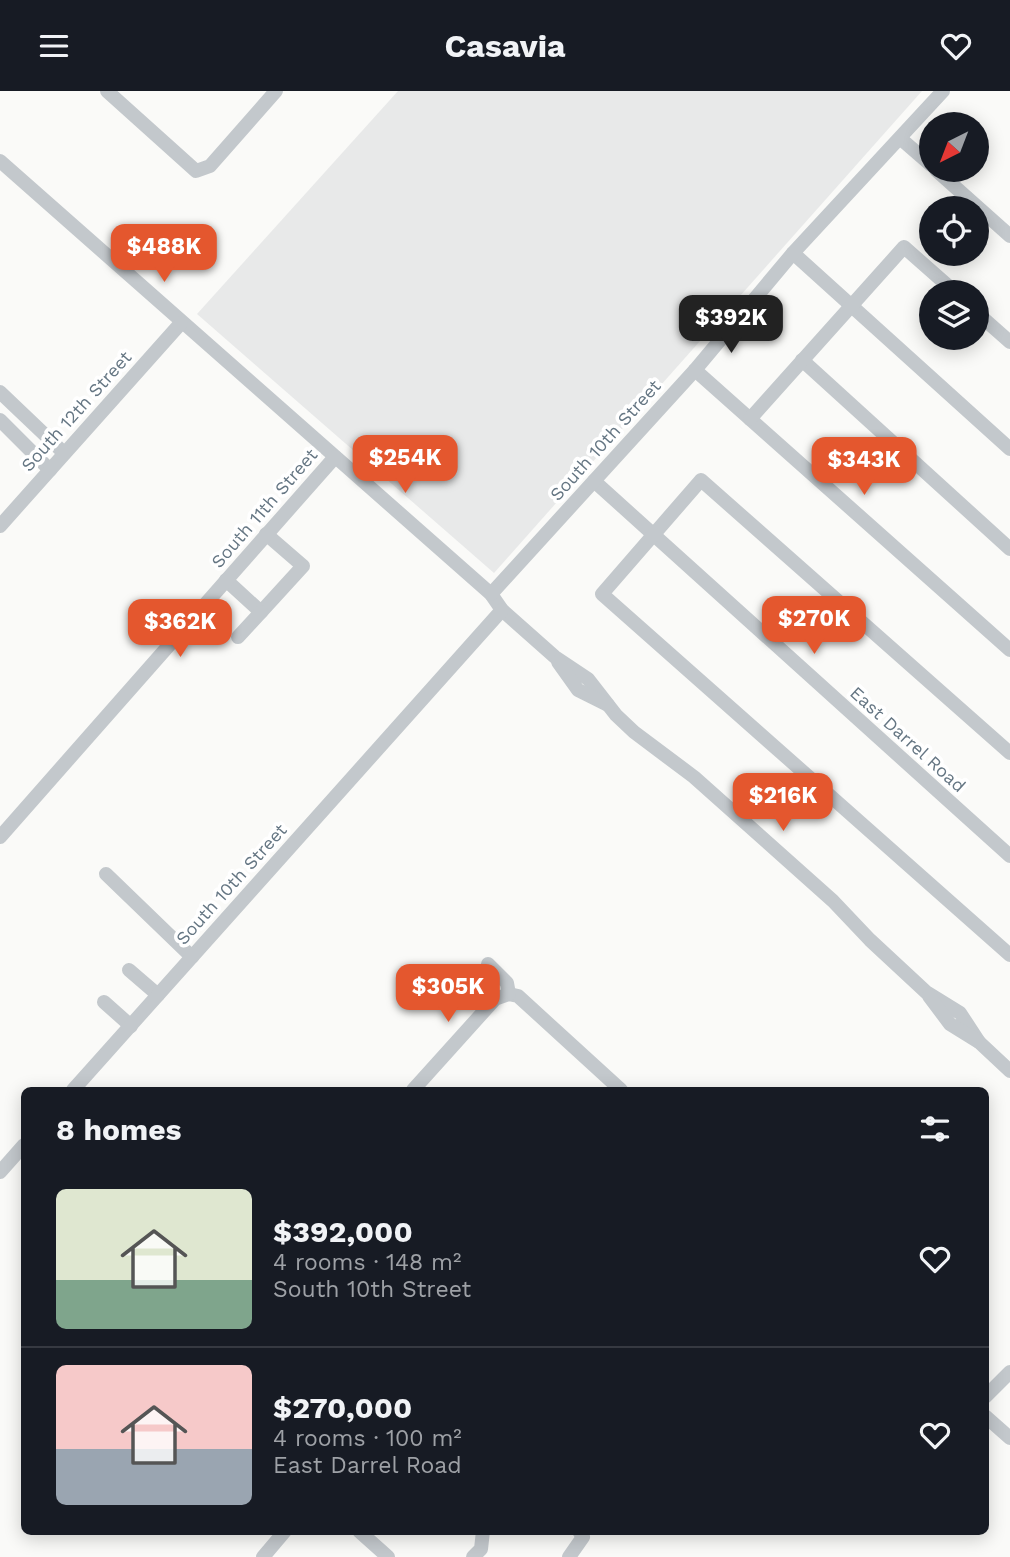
<!DOCTYPE html>
<html lang="en">
<head>
<meta charset="utf-8">
<style>
	:root { --surface:#171b24; --page:#242831; --text:#f1f3f6; --muted:#9ea1a6; --line:#363941; --accent:#e4572e }
	body { margin:0; font-family:"Work Sans",sans-serif; background:var(--page); color:var(--text); height:100vh; display:flex; flex-direction:column; font-size:26px; white-space:nowrap }
	* { box-sizing:border-box; margin:0 }
	p { font-size:23px; color:var(--muted) }
	.icon { flex:none; width:38px; height:38px; fill:none; stroke:currentColor; stroke-width:2; stroke-linecap:round; stroke-linejoin:round }
	.map { position:relative; flex:1; overflow:hidden }
	.sheet { position:absolute; left:21px; top:996px; width:968px; height:448px; display:flex; flex-direction:column; background:var(--surface); border-radius:10px; box-shadow:0 4px 18px #0003 }
	.sheet>* { flex:none }
	.needle { width:46px; rotate:222deg }
	.buttons { position:absolute; left:919px; top:21px; display:grid; gap:14px }
	.buttons a { display:grid; place-items:center; width:70px; height:70px; border-radius:50%; background:var(--surface); box-shadow:0 4px 18px #0003; font-size:35px }
	.price { position:absolute; translate:-50% -60px; padding:0 16px; border-radius:14px; background:var(--accent); color:#fff; font-size:23px; line-height:46px; filter:drop-shadow(0 2px 4px #0008) }
	.price::after { content:''; position:absolute; left:50%; top:42px; width:21px; height:16px; margin-left:-10px; background:inherit; clip-path:polygon(0 0,100% 0,50% 100%) }
	.price.on { background:#222; color:#fff }
	ul { padding:0; list-style:none }
	li { display:flex; align-items:center; gap:21px; height:175px; padding:0 35px }
	li+li { border-top:2px solid var(--line) }
	li span { display:grid; place-items:center; flex:none; width:196px; height:140px; border-radius:10px; color:#555 }
	li>.icon { margin-inline-start:auto }
	span .icon { width:84px; height:84px; fill:#fffc; stroke-width:1 }
	li b { font-size:30px }
	h2 { display:flex; justify-content:space-between; align-items:center; height:84px; padding:0 35px; font-size:30px }
	header { display:flex; justify-content:space-between; align-items:center; height:91px; padding:0 35px; background:var(--surface); font-size:32px; font-weight:700 }
	.map>svg:first-child { display:block }
</style>
</head>
<body>
<header><svg class="icon" aria-label="menu" viewBox="0 0 24 24"><path d="M4 6h16M4 12h16M4 18h16"/></svg>Casavia<svg class="icon" aria-label="heart" viewBox="0 0 24 24"><path d="M12 20l-8-8c-3-5 5-10 8-4 3-6 11-1 8 4z"/></svg></header>
<div class="map">
<svg width="1010" height="1466" viewBox="0 0 1010 1466">
	<rect width="100%" height="100%" fill="#fafaf8"/>
	<!-- built -->
	<path fill="#e8e9e9" d="M398 0H922L494 482 197 223Z"/>
	<g fill="none" stroke-linecap="round" stroke-linejoin="round">
		<!-- minor -->
		<g stroke="#c3c8cc" stroke-width="14">
			<path d="M107 0 196 80 210 75 276 0"/>
			<path d="M901 48 931 74"/>
			<path d="M0 70 491 503 502 519 555 566 588 588 616 624 634 641 694 686 833 810 870 849 926 901 960 922 979 951"/>
			<path d="M936 79 1010 145"/>
			<path d="M793 162 1010 358"/>
			<path d="M976 221 1010 251"/>
			<path d="M802 269 1010 458"/>
			<path d="M695 279 1010 559"/>
			<path d="M0 301 64 362"/>
			<path d="M750 328 904 156 955 201"/>
			<path d="M0 329 50 379"/>
			<path d="M594 390 1010 765"/>
			<path d="M0 435 181 232"/>
			<path d="M226 489 261 521 303 475 266 443"/>
			<path d="M491 503 695 279 793 162 943 0"/>
			<path d="M238 546 261 521"/>
			<path d="M558 571 578 599 608 614"/>
			<path d="M1010 662 701 389 602 503 1010 864"/>
			<path d="M0 746 335 366"/>
			<path d="M106 783 192 866"/>
			<path d="M488 873 507 892 509 903"/>
			<path d="M129 879 158 904"/>
			<path d="M509 903 518 905 621 999"/>
			<path d="M929 905 950 933 979 951 1010 980"/>
			<path d="M104 911 131 935"/>
			<path d="M73 999 502 519"/>
			<path d="M413 999 495 908 509 903"/>
			<path d="M0 1081 24 1054"/>
			<path d="M985 1306 1010 1281"/>
			<path d="M985 1325 1010 1347"/>
			<path d="M359 1440 388 1466"/>
			<path d="M263 1466 285 1440"/>
			<path d="M473 1466 481 1458 483 1440"/>
			<path d="M569 1466 583 1446 579 1440"/>
		</g>
	</g>
	<g text-anchor="middle" dominant-baseline="central" stroke-width="7" stroke-linejoin="round" paint-order="stroke">
		<!-- street labels -->
		<g font-size="18" fill="#657683" stroke="#fff">
			<text transform="translate(76 320) rotate(-48)">South 12th Street</text>
			<text transform="translate(605 349) rotate(-48)">South 10th Street</text>
			<text transform="translate(264 417) rotate(-49)">South 11th Street</text>
			<text transform="translate(908 648) rotate(42)">East Darrel Road</text>
			<text transform="translate(231 793) rotate(-48)">South 10th Street</text>
		</g>
	</g>
</svg>
<div class="buttons">
<a><svg class="needle" viewBox="-14 -14 28 28"><path d="M0-13l5 13h-10z" fill="#e53935"/><path d="M0 13l5-13h-10z" fill="#9ea1a6"/></svg></a>
<a><svg class="icon" aria-label="locate" viewBox="0 0 24 24"><circle cx="12" cy="12" r="6"/><path d="M12 2v4M12 18v4M2 12h4M18 12h4"/></svg></a>
<a><svg class="icon" aria-label="layers" viewBox="0 0 24 24"><path d="M12 4l9 5-9 5-9-5zM3 14l9 5 9-5"/></svg></a>
</div>
<b class="price" style="left:164px;top:193px">$488K</b>
<b class="price on" style="left:731px;top:264px">$392K</b>
<b class="price" style="left:405px;top:404px">$254K</b>
<b class="price" style="left:864px;top:406px">$343K</b>
<b class="price" style="left:814px;top:565px">$270K</b>
<b class="price" style="left:180px;top:568px">$362K</b>
<b class="price" style="left:783px;top:742px">$216K</b>
<b class="price" style="left:448px;top:933px">$305K</b>
<section class="sheet">
<h2>8 homes<svg class="icon" aria-label="filters" viewBox="0 0 24 24"><path d="M4 7h16M4 17h16"/><circle cx="9" cy="7" r="2"/><circle cx="15" cy="17" r="2"/></svg></h2>
<ul>
<li><span style="background:linear-gradient(#dfe7d0 65%,#7fa58c 0)"><svg class="icon" aria-label="home" viewBox="0 0 24 24"><path d="M3 11l9-7 9 7M6 9v11h12V9"/></svg></span><div><b>$392,000</b><p>4 rooms · 148 m²</p><p>South 10th Street</p></div><svg class="icon" aria-label="heart" viewBox="0 0 24 24"><path d="M12 20l-8-8c-3-5 5-10 8-4 3-6 11-1 8 4z"/></svg></li>
<li><span style="background:linear-gradient(#f6c9c9 60%,#9aa5b1 0)"><svg class="icon" aria-label="home" viewBox="0 0 24 24"><path d="M3 11l9-7 9 7M6 9v11h12V9"/></svg></span><div><b>$270,000</b><p>4 rooms · 100 m²</p><p>East Darrel Road</p></div><svg class="icon" aria-label="heart" viewBox="0 0 24 24"><path d="M12 20l-8-8c-3-5 5-10 8-4 3-6 11-1 8 4z"/></svg></li>
</ul>
</section>
</div>
</body>
</html>
